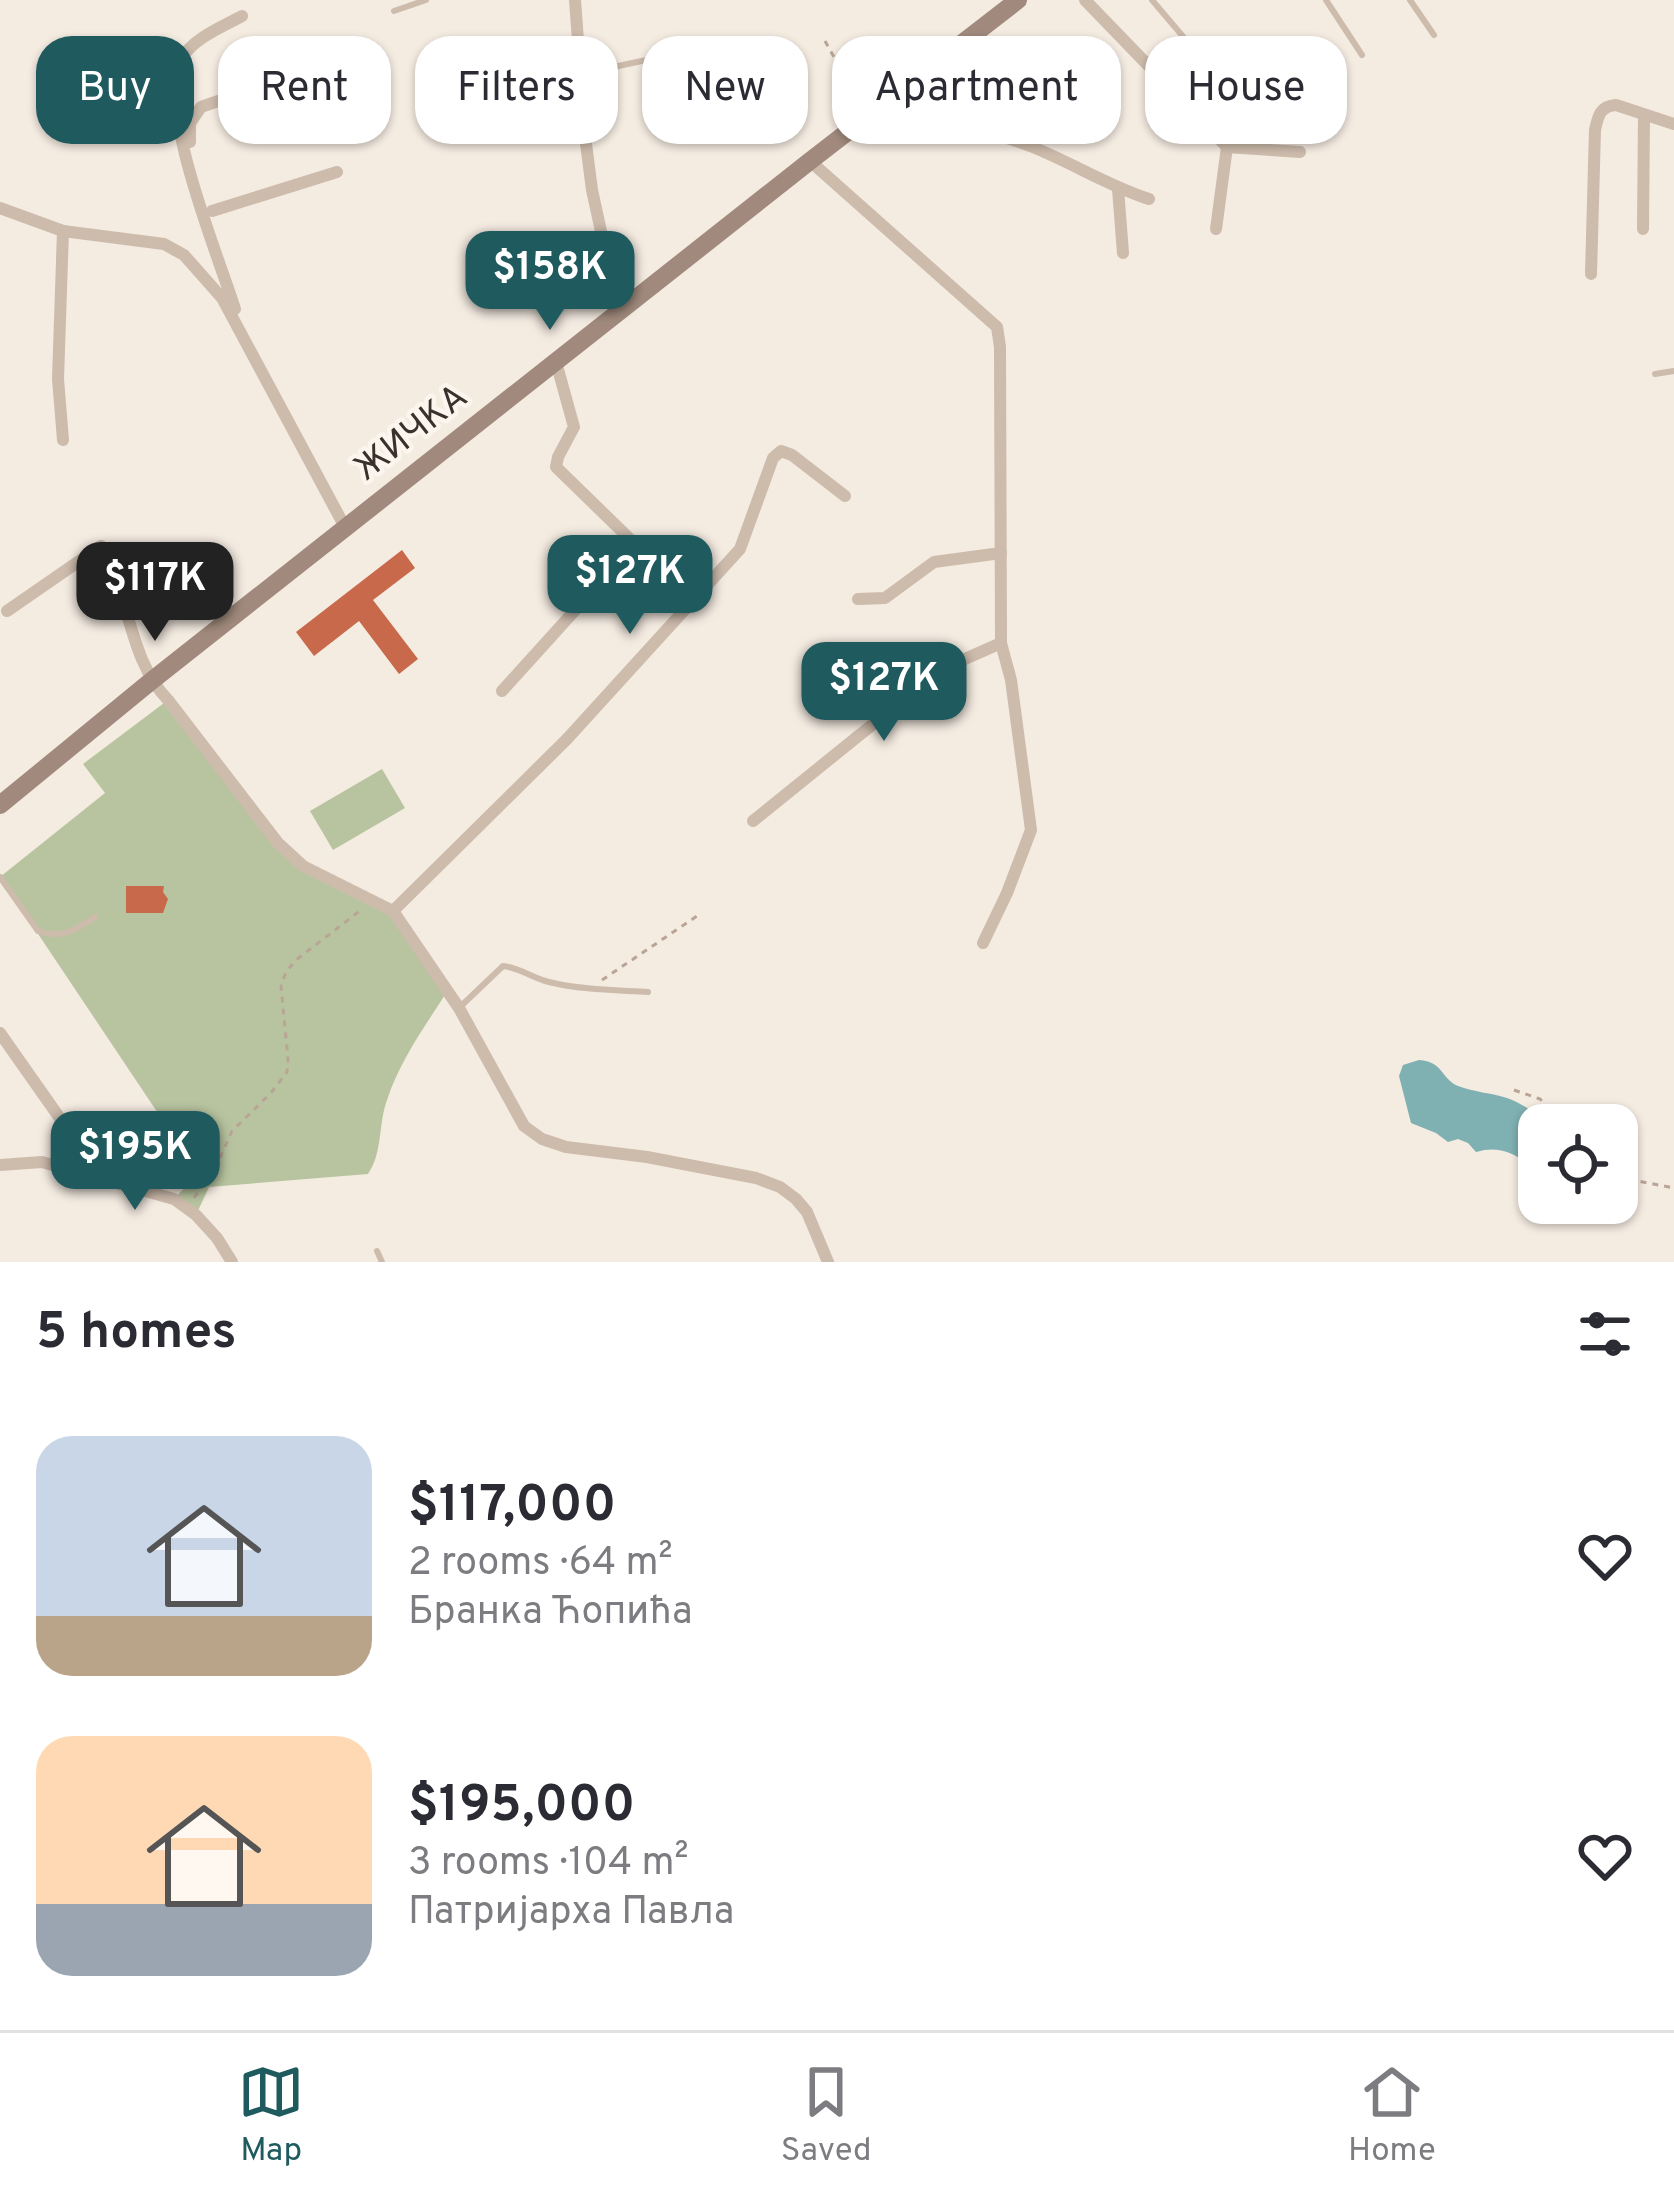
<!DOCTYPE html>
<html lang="en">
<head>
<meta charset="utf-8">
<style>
	:root { --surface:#fff; --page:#f7f7f7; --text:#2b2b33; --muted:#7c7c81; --line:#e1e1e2; --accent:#1f5a5e }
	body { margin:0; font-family:Overpass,sans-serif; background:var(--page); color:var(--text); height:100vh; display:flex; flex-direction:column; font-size:45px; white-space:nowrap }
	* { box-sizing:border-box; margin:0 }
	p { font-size:39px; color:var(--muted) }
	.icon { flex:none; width:66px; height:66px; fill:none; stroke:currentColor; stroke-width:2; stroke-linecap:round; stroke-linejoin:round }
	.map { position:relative; height:1262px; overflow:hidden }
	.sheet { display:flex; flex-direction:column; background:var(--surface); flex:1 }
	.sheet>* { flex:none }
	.banner { position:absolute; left:36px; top:36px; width:1602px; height:108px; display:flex; gap:24px }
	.controls { position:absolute; left:1518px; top:1104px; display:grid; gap:24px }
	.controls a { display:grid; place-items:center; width:120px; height:120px; border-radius:24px; background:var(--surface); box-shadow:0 3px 9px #0004; font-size:60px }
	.price { position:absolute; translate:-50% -102px; padding:0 27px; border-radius:24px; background:var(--accent); color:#fff; font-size:39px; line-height:78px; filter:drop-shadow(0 3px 6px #0008) }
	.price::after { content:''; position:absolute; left:50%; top:72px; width:36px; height:27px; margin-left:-18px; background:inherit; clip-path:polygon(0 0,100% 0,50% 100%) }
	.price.selected { background:#222; color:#fff }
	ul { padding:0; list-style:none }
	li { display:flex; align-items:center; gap:36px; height:300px; padding:0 36px }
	li span { display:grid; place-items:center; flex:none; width:336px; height:240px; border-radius:36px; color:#555 }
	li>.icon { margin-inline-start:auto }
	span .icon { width:144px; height:144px; fill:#fffc; stroke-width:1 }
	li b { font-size:51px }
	h2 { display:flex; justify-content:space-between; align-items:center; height:144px; padding:0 36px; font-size:51px }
	.chip { padding:0 42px; border-radius:36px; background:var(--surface); box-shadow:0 3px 9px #0004; font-size:42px; line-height:108px }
	.chip.selected { background:var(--accent); color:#fff }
	.tabs { display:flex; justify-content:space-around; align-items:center; height:168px; border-top:3px solid var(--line); background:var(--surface); font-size:33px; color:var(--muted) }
	.tabs a { display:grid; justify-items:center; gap:6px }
	.tabs .selected { color:var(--accent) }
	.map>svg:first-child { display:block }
</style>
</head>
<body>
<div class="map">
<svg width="1674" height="1262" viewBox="0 0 1674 1262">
	<rect width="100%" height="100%" fill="#f4ebe1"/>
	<!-- green -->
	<g fill="#b8c4a0">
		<path d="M168 700 303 866 393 911 448 990C426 1025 400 1060 387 1100 378 1125 383 1152 368 1174L209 1187 196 1215 174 1199 198 1173 0 877 105 793 83 764Z"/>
		<path d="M382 769 405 808 333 850 310 811Z"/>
	</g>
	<!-- water -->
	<path fill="#7fb0b2" d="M1419 1060C1444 1062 1440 1078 1458 1086 1474 1092 1491 1093 1507 1098 1524 1104 1536 1114 1549 1125H1539V1170C1516 1156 1503 1144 1476 1152L1468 1143 1458 1139 1448 1142 1436 1133 1411 1123 1399 1076 1403 1065Z"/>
	<!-- building -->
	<g fill="#c8694b">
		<path d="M402 550 415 568 373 600 418 659 399 674 359 621 314 656 296 632Z"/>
		<path d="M126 886H164L163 892 168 899 163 913H126Z"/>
	</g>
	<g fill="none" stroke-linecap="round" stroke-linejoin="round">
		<!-- path -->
		<g stroke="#b9a596" stroke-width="3" stroke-dasharray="6 6" stroke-linecap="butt">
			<path d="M825 41 858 100"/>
			<path d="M602 980 700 914"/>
			<path d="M1514 1090 1540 1099 1566 1125"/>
			<path d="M1617 1177 1674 1188"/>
			<path d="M194 1198 216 1167 232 1131 270 1094 287 1072 288 1059 281 986 286 972 296 960 361 910"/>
		</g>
		<!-- lane -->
		<g stroke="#cdbbac" stroke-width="6">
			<path d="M1152 0 1225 86 1255 91"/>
			<path d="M1326 0 1362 55"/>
			<path d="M1410 0 1434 35"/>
			<path d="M394 11 426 0"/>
			<path d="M581 74 651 59"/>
			<path d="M1655 374 1674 371"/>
			<path d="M0 877 38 931C61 940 77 929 95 917"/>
			<path d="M461 1006 503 966C520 968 533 978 549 982 581 990 616 990 648 992"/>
			<path d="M377 1251 382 1262"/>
		</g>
		<!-- street -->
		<g stroke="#cdbbac" stroke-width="12">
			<path d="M575 0 585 136 592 190 619 314"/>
			<path d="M1085 0 1227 147 1216 229"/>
			<path d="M876 111C928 119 981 127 1030 146 1071 162 1108 186 1149 199"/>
			<path d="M190 142V123L201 107 322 65"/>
			<path d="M1227 147 1300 152"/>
			<path d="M810 161 997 327 1000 347 1001 643 1011 680 1031 830 1007 893 983 943"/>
			<path d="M1118 189 1123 253"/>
			<path d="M0 208 63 231 164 244 184 255 222 298 346 529"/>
			<path d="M212 211 337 172"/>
			<path d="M1643 229 1644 115"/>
			<path d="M1591 274 1595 130C1598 116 1600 106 1616 105L1674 124"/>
			<path d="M235 309C219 257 155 105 182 58 194 38 222 27 242 16"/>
			<path d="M63 440 58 379 63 231"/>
			<path d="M858 599 885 598 934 562 1001 553"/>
			<path d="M7 611 101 546C130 594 128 659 168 700L278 843 303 866 393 911 459 1008 524 1126 542 1139 566 1147 647 1157 756 1178 780 1187 796 1199 807 1212 828 1262"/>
			<path d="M502 691 635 544 556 467 558 457 574 427 556 362"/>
			<path d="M753 821 940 670 1001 643"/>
			<path d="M393 911 567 739 740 549 773 458 781 451 792 455 845 496"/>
			<path d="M0 1033 78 1144"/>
			<path d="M0 1165 42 1162 174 1199 196 1215 217 1238 232 1262"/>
		</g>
		<!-- secondary -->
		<path stroke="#a18a7d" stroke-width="18" d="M0 805 150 682 810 161 1018 0"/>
	</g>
	<g text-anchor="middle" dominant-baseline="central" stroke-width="9" stroke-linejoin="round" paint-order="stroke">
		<!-- street labels -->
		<g font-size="36" fill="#3b302b" stroke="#fbf5ee">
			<text transform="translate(412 434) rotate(-38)">ЖИЧКА</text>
		</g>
	</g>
</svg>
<div class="controls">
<a><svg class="icon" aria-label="locate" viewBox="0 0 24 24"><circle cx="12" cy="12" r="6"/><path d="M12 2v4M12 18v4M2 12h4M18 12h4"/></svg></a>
</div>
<b class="price" style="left:550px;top:333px">$158K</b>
<b class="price" style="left:630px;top:637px">$127K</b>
<b class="price selected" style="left:155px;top:644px">$117K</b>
<b class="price" style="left:884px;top:744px">$127K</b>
<b class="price" style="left:135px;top:1213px">$195K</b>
<div class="banner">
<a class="chip selected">Buy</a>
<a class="chip">Rent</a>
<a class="chip">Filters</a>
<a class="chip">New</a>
<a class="chip">Apartment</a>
<a class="chip">House</a>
</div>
</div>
<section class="sheet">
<h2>5 homes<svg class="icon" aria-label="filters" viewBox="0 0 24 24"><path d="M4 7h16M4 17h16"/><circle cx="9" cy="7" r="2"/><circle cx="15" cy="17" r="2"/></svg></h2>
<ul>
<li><span style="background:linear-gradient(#c9d6e8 75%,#b9a48a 0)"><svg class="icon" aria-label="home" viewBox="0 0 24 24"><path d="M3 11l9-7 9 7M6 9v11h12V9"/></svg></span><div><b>$117,000</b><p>2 rooms · 64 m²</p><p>Бранка Ћопића</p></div><svg class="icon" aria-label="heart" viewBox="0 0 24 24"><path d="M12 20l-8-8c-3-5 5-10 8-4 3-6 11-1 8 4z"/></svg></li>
<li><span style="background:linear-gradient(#ffd9b3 70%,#9aa5b1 0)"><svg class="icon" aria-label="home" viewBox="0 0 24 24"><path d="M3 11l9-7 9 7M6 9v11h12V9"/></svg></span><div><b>$195,000</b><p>3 rooms · 104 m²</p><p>Патријарха Павла</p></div><svg class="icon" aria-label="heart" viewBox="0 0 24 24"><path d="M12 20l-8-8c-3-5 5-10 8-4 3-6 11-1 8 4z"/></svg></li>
</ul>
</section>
<nav class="tabs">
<a class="selected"><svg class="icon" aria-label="map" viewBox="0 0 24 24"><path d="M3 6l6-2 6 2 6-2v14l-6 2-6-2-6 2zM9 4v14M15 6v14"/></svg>Map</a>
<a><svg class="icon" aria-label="saved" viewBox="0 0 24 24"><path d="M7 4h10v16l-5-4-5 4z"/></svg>Saved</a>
<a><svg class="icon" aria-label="home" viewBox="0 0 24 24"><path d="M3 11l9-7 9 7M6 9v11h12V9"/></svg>Home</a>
</nav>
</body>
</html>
